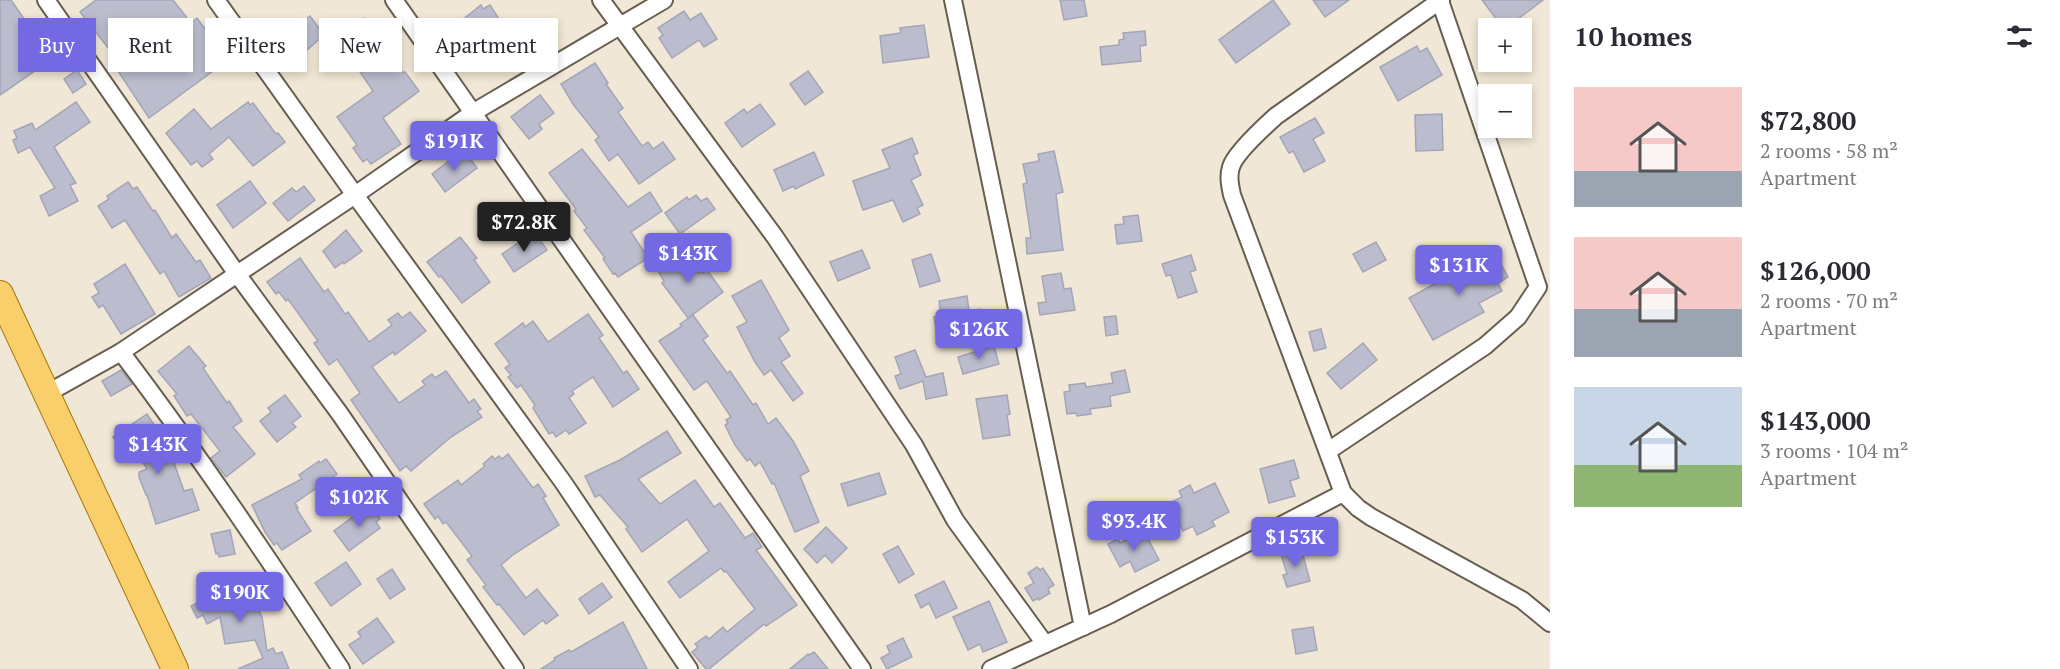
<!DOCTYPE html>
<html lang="en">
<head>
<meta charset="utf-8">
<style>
	:root { --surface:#fff; --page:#f2f2f3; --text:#2b2b33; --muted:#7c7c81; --accent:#7269e3 }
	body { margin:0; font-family:"PT Serif",serif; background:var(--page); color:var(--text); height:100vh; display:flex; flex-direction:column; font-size:22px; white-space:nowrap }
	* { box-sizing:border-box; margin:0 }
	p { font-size:20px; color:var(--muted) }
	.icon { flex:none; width:33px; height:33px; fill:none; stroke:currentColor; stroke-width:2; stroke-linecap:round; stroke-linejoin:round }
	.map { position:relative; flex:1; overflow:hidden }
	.details { display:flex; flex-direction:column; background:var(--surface); width:510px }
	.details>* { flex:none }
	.hud { position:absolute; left:18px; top:18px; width:570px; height:54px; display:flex; gap:12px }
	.controls { position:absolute; left:1478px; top:18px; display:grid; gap:12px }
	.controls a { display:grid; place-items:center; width:54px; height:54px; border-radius:0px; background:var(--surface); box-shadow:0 3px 9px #0003; font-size:30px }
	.price { position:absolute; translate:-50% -51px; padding:0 14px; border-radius:6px; background:var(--accent); color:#fff; font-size:20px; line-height:39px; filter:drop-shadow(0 2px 3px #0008) }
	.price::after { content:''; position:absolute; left:50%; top:36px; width:18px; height:14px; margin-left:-9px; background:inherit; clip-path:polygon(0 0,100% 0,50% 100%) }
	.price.on { background:#222; color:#fff }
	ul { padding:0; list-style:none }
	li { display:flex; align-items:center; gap:18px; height:150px; padding:0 24px }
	li span { display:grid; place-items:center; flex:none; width:168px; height:120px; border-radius:0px; color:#555 }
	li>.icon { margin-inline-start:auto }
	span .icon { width:72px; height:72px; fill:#fffc; stroke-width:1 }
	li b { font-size:26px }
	h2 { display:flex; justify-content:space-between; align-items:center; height:72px; padding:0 24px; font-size:26px }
	.chip { padding:0 21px; border-radius:0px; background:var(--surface); box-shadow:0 3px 9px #0003; font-size:21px; line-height:54px }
	.chip.on { background:var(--accent); color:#fff }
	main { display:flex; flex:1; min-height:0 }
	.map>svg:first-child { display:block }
</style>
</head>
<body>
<main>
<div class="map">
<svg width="1550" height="669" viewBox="0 0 1550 669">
	<rect width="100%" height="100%" fill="#f1e7d6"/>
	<!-- building -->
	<g fill="#bbbccd" stroke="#a4a5b7" stroke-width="1.5">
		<path d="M0 0H11L52 59 0 95Z"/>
		<path d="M96 0H173L191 23 197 18 228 60 149 118 118 71 123 67 80 12Z"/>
		<path d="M1060 0H1084L1087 16 1064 20Z"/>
		<path d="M1273 0 1290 24 1236 63 1219 40Z"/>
		<path d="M1313 0H1349L1325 17Z"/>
		<path d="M1482 0H1543L1506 28H1503Z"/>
		<path d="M481 5 483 9 490 5 503 25 472 45 463 31 466 29 461 21Z"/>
		<path d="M684 11 690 20 701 13 717 39 704 47 699 40 672 58 659 38 663 35 658 28Z"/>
		<path d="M310 16 324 35 298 58 296 54 292 58 278 40Z"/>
		<path d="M364 18 370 26 374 23 385 37 382 39 403 73 405 72 419 91 383 118 401 144 371 164 367 159 363 162 353 148 357 145 337 117 373 91 337 38Z"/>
		<path d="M924 25 929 57 883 63 880 36 901 33 900 28Z"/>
		<path d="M1145 31 1146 45 1140 46 1141 61 1102 65 1100 47 1119 45V40L1124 39 1123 33Z"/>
		<path d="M1417 46 1420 52 1427 48 1442 75 1398 101 1380 67Z"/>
		<path d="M595 63 608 83 606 84 623 108 618 112 642 146 648 142 653 149 663 142 675 159 639 184 618 154 609 161 595 140 599 137 573 104 561 84Z"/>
		<path d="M77 70 86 84 73 93 64 79Z"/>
		<path d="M808 71 823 92 805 105 790 84Z"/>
		<path d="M540 95 554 113 539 124 542 129 529 139 511 117Z"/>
		<path d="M76 102 90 122 54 147 76 183 70 185 78 201 49 216 40 196 55 188 30 147 18 153 13 140 17 138 14 131 32 123 35 130Z"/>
		<path d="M248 102 250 105 253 103 276 134 278 133 285 142 253 166 229 137 209 154 213 159 202 167 197 161 191 165 166 133 194 109 211 129Z"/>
		<path d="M760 104 775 124 742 147 725 123 744 109 747 113Z"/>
		<path d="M1442 114 1443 150 1416 151 1415 115Z"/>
		<path d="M1315 118 1324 133 1313 139 1325 161 1304 172 1293 151 1289 153 1280 137Z"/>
		<path d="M912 138 918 153 913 155 921 175 911 180 923 205 917 208 920 214 903 222 893 200 863 210 853 181 890 168 882 150Z"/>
		<path d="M582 149 628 207 650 192 662 211 631 232 648 258 618 277 615 273 613 274 603 259 605 258 584 230 587 228 574 211 576 209 549 173Z"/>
		<path d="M1054 151 1063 192 1056 194 1063 250 1027 254 1026 238H1031L1023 184 1027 183 1023 164 1039 161 1038 154Z"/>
		<path d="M461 152 466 159 469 157 477 168 445 192 432 174Z"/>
		<path d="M814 152 824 175 795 189 794 186 783 191 774 170Z"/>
		<path d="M250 181 266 203 233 228 217 205Z"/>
		<path d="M128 182 133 189 137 187 153 211 155 210 172 238 176 234 196 262 200 260 211 278 179 297 164 271 160 274 125 220 112 228 98 206 109 199 107 196Z"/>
		<path d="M304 186 315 200 288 221 273 203 292 188 296 192Z"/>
		<path d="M696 195 701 201 707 198 715 209 680 234 665 213 687 197 689 200Z"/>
		<path d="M1138 215 1142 241 1117 244 1115 225 1124 224 1123 217Z"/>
		<path d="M346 230 362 251 344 264 343 262 335 268 323 251Z"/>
		<path d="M530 235 535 243 540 240 547 250 514 272 502 254Z"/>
		<path d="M460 237 477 258 474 260 490 282 462 303 441 276 439 277 427 262Z"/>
		<path d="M1376 242 1386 260 1363 272 1353 254Z"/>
		<path d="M862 250 870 268 838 281 830 262Z"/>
		<path d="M687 252 699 273 701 271 703 273 707 270 723 292 688 318 662 283 664 281 655 266 668 258 670 261Z"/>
		<path d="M1492 252 1500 268 1502 266 1508 277 1498 283 1502 291 1479 303 1484 312 1433 340 1409 298Z"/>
		<path d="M931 254 940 281 920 287 912 260Z"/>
		<path d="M1191 255 1196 270 1190 272 1197 292 1178 298 1171 275 1166 276 1162 264Z"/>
		<path d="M300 258 324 292 328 289 345 314 348 312 369 342 392 325 388 320 398 313 402 318 410 312 426 331 395 355 393 352 372 367 399 403 425 385 422 381 432 374 435 378 446 371 469 403 474 399 481 409 477 411 482 417 451 437 411 471 406 466 400 471 351 400 360 393 337 359 329 365 314 343 318 341 288 299 286 301 279 292 276 294 267 282Z"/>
		<path d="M125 264 155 314 121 334 103 305 99 308 92 297 99 293 94 284Z"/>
		<path d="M1061 273 1064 289 1071 288 1075 310 1040 315 1038 303 1046 302 1042 276Z"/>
		<path d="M761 280 789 330 779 338 790 356 781 362 803 393 793 401 771 370 764 375 755 362 737 327 747 322 732 296Z"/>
		<path d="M967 296 969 311 980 309 983 327 937 335 934 317 941 316 939 301Z"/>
		<path d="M588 314 603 335 599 338 623 373 627 371 639 389 613 407 593 377 572 391 574 394 569 398 586 423 569 434 566 430 556 437 553 432 549 434 533 408 535 405 521 385 517 388 508 377 511 375 505 368 510 364 495 344 523 323 525 327 533 321 548 342Z"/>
		<path d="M693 315 708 336 703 340 727 373 730 371 753 405 756 403 768 424 776 418 793 441 809 471 800 476 819 522 795 532 774 483 772 484 760 462 755 466 750 459 747 461 735 445 725 425 728 423 726 420 731 417 707 381 694 390 659 341 682 326 680 324Z"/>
		<path d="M1116 316 1118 334 1106 336 1104 317Z"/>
		<path d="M1321 329 1326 348 1314 351 1309 332Z"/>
		<path d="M1363 343 1377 360 1341 389 1327 373Z"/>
		<path d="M189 346 206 366 203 368 227 403 229 401 242 421 233 427 255 454 226 477 211 458 220 451 191 414 187 416 174 396 177 394 158 371Z"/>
		<path d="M994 346 999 364 963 374 958 357Z"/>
		<path d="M915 350 926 377 943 373 947 395 926 399 923 381 900 389 895 376 901 374 895 357Z"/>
		<path d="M121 370 132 384 111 396 102 381Z"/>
		<path d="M1125 370 1130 392 1110 396 1111 406 1090 409 1091 414 1077 416 1076 413 1067 414 1064 392 1070 391 1069 385 1085 383 1086 387 1113 383 1111 373Z"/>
		<path d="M285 395 301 416 292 423 296 427 277 442 260 421 271 412 268 408Z"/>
		<path d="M1007 395 1010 414 1007 415 1010 435 983 439 976 399Z"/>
		<path d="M147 414 160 434 145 444 158 465 173 460 184 491 192 489 199 510 156 524 147 495H146L139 477V472L147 469 133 447 128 450 125 445 121 447 113 437Z"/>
		<path d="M667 431 681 453 638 479 660 504 695 480 714 507 720 503 745 538 753 533 762 547 756 550 797 605 766 626 764 624 709 669H706L692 652 698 647 695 644 706 636 709 639 723 627 727 632 755 609 726 571 724 572 721 568 680 598 668 582 709 551 687 519 642 552 626 529 628 527 600 495 595 497 585 476 620 460Z"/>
		<path d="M508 454 533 488 538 484 546 496 543 498 559 525 514 554 501 565 526 598 537 589 558 615 546 624 543 620 524 635 499 604 497 605 483 587 486 585 467 560 472 556 446 522 443 524 438 516 435 519 424 504 458 480 461 485 485 466 483 464 492 456 495 459 499 456 502 459Z"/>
		<path d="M326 459 337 474 295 503 298 508H296L311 531 282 550 277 543 274 545 265 532 252 505 302 479 299 475 319 461 320 463Z"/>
		<path d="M1294 460 1299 478 1290 481 1295 496 1269 503 1260 469Z"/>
		<path d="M879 473 886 494 848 506 841 484Z"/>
		<path d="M1215 483 1229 512 1212 521 1215 526 1197 535 1193 526 1183 531 1169 503 1182 497 1179 491 1190 485 1194 493Z"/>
		<path d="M370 504 380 519 376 522 380 528 349 551 334 531Z"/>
		<path d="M826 527 847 548 832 563 825 555 817 563 804 549Z"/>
		<path d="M230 530 235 554 219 557 218 553 216 554 211 534Z"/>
		<path d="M1144 531 1159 560 1135 572 1130 561 1120 567 1108 544 1118 539 1120 543Z"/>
		<path d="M898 546 914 574 899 583 883 554Z"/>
		<path d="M1301 548 1310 581 1287 587 1283 575 1287 574 1281 554Z"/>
		<path d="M346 562 361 584 331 606 315 583Z"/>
		<path d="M1037 567 1040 570 1043 568 1054 585 1048 589 1050 593 1039 600 1038 598 1033 601 1025 588 1034 583 1028 573Z"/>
		<path d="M392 569 405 589 390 599 377 579Z"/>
		<path d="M243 580 262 617 267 651 273 648 276 654 282 652 289 669H238L263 658 255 640 225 644 220 617 207 624 203 615 197 618 191 606Z"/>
		<path d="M944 581 957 608 936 618 929 603 921 608 915 595Z"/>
		<path d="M602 583 612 597 589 614 579 599Z"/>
		<path d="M989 601 1007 642 983 652 980 644 968 650 953 617Z"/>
		<path d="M377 618 394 642 363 664 349 645 361 637 358 632Z"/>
		<path d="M623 622 647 669H541L555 660 554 658 569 650 571 652Z"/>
		<path d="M1313 627 1317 650 1296 654 1292 630Z"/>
		<path d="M903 638 912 657 887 669 881 658 890 653 887 646Z"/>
		<path d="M814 652 828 669H790L808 654 809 655Z"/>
	</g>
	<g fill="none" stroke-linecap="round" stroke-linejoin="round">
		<!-- minor casing -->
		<g stroke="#675e50" stroke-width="20">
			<g id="minor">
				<path d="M46 0 237 274 340 414 515 669"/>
				<path d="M216 0 355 195 563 482 689 669"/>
				<path d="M394 0 862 669"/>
				<path d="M601 0 775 237 914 445 955 520 1045 644"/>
				<path d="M953 0 1083 627"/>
				<path d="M121 352C199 455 270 561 341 669"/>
				<path d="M46 394 121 352 355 195 474 112 664 0"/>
				<path d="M1328 451 1485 346 1518 317 1538 287 1440 1"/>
				<path d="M1343 493 1232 195C1230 185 1228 177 1231 167 1235 153 1265 126 1276 116L1441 0"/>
				<path d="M991 669 1111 614 1343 493 1358 508 1371 517 1522 600 1550 623"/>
			</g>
		</g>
		<!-- primary casing -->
		<g stroke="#a47608" stroke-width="28">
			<path id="primary" d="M0 294 175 669"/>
		</g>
		<!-- minor -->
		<use href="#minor" stroke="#fff" stroke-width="16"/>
		<!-- primary -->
		<use href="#primary" stroke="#f8cf6b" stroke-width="26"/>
	</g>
</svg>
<div class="controls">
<a>+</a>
<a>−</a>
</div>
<b class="price" style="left:454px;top:172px">$191K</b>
<b class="price on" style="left:524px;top:253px">$72.8K</b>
<b class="price" style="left:688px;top:284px">$143K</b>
<b class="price" style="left:1459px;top:296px">$131K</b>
<b class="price" style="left:979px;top:360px">$126K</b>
<b class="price" style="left:158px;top:475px">$143K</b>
<b class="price" style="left:359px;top:528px">$102K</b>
<b class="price" style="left:1134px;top:552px">$93.4K</b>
<b class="price" style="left:1295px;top:568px">$153K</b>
<b class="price" style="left:240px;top:623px">$190K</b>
<div class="hud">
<a class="chip on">Buy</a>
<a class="chip">Rent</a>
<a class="chip">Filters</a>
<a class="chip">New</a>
<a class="chip">Apartment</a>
</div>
</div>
<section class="details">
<h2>10 homes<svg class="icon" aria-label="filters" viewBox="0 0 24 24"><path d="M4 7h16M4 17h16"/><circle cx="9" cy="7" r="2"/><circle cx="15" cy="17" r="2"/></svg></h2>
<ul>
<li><span style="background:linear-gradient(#f6c9c9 70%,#9aa5b1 0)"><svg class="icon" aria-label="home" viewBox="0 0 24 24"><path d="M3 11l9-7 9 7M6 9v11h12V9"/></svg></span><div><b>$72,800</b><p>2 rooms · 58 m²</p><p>Apartment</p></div></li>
<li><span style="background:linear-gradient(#f6c9c9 60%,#9aa5b1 0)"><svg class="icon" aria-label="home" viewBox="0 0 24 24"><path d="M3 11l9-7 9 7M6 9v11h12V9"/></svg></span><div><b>$126,000</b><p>2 rooms · 70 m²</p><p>Apartment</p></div></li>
<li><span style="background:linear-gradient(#c9d6e8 65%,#8fb573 0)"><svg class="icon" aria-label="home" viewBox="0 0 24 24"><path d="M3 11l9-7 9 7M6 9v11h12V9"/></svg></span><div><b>$143,000</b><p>3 rooms · 104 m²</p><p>Apartment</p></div></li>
</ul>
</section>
</main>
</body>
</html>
